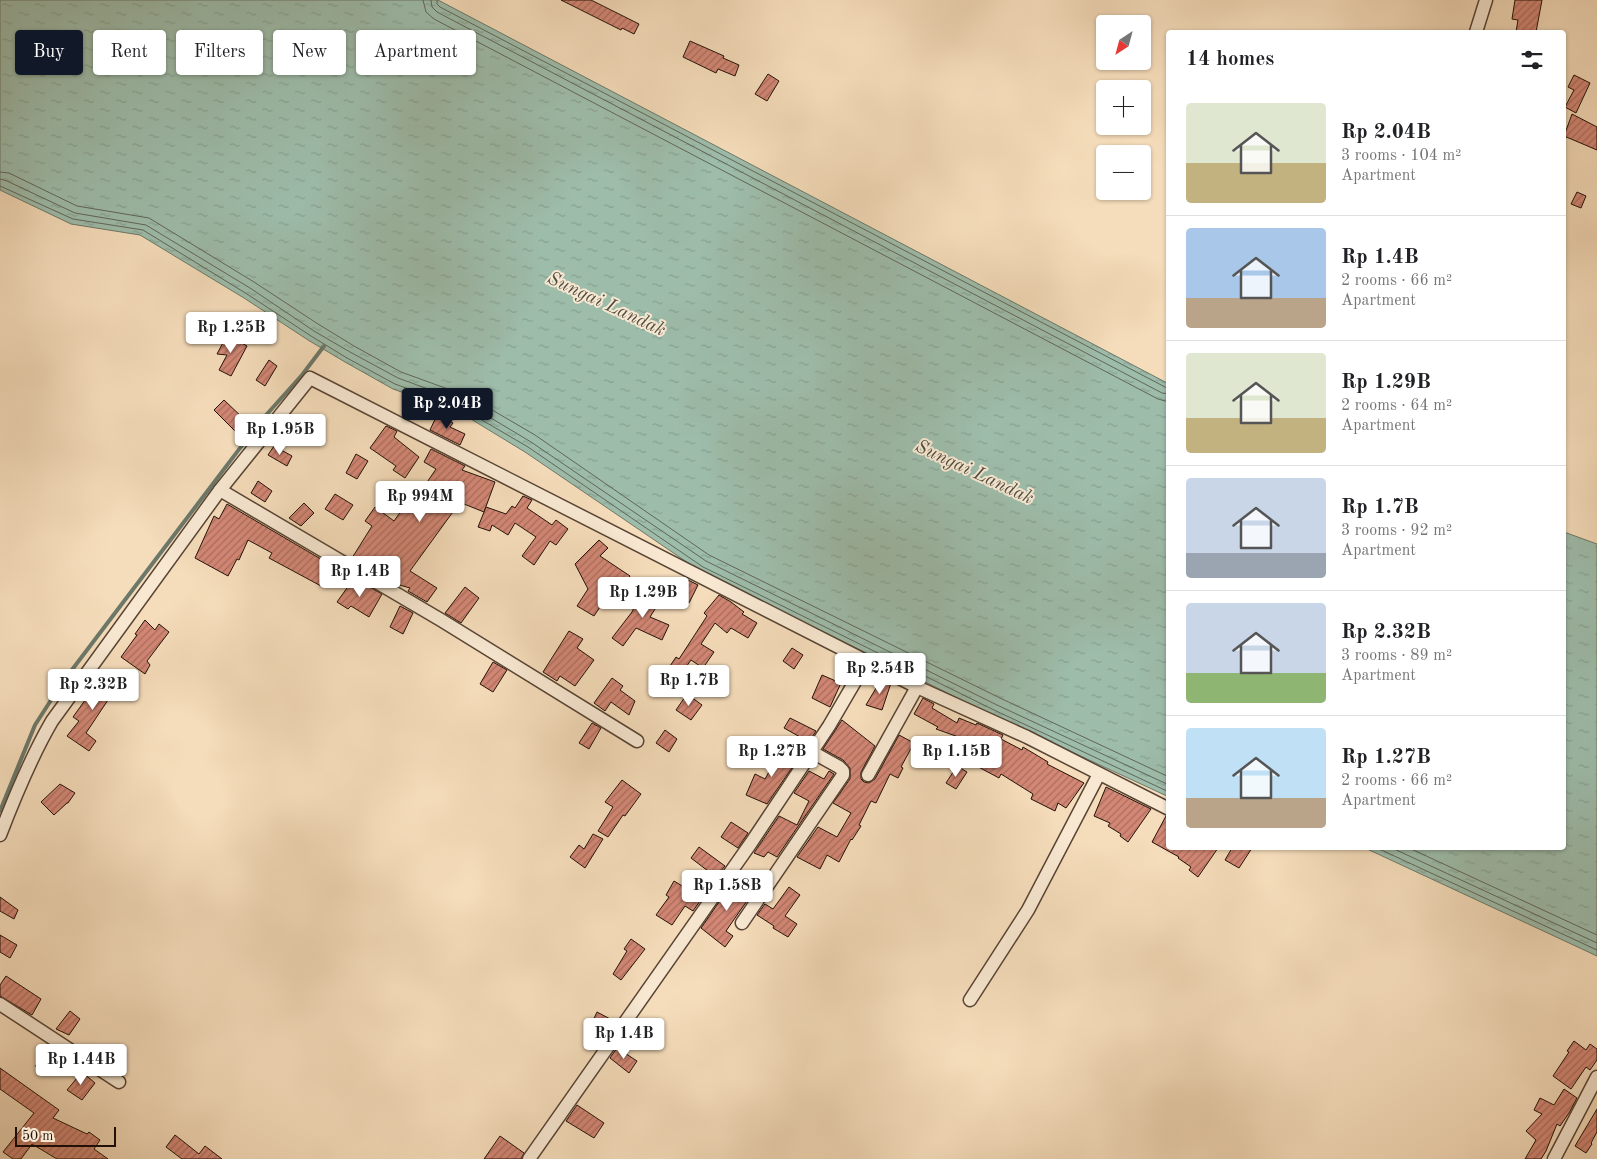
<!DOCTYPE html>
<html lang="en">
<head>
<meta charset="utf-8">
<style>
	:root { --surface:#fff; --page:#f6f6f6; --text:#202124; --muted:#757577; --line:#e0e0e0; --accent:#111827 }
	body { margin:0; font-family:"Old Standard TT",serif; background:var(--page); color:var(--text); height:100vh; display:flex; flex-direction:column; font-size:19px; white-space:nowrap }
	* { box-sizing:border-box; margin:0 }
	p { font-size:16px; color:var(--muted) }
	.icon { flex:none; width:28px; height:28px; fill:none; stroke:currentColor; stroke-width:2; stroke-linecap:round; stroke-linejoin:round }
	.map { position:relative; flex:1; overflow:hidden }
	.side { position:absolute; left:1166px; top:30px; width:400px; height:820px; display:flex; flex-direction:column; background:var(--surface); border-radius:5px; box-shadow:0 1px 4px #0004 }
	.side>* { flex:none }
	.guide { position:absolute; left:15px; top:30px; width:475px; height:45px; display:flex; gap:10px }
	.needle { width:32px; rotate:216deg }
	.fabs { position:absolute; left:1096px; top:15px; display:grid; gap:10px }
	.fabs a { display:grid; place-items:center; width:55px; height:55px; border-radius:5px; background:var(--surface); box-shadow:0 1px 4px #0004; font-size:25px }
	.scale { position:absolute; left:15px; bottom:12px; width:101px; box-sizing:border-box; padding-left:5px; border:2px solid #231107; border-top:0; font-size:14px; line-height:18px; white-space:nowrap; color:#231107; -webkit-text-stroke:4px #f8e8d2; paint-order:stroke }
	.price { position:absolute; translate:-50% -42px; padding:0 11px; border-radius:5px; background:#fff; color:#222; font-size:16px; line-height:32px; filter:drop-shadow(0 1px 2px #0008) }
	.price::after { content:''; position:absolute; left:50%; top:30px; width:15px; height:11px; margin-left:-8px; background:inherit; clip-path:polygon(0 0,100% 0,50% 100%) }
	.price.active { background:var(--accent); color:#fff }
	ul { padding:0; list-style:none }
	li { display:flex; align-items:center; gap:15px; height:125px; padding:0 20px }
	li+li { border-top:1px solid var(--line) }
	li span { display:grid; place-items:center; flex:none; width:140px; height:100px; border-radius:5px; color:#555 }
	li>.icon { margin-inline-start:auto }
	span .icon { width:60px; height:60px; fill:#fffc; stroke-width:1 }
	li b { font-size:21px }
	h2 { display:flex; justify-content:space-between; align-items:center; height:60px; padding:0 20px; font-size:21px }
	.chip { padding:0 18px; border-radius:5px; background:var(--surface); box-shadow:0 1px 4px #0004; font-size:18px; line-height:45px }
	.chip.active { background:var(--accent); color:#fff }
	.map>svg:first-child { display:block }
</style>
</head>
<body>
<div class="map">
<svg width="1597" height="1159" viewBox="0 0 1597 1159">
	<defs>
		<pattern id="water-ripples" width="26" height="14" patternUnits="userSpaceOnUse" patternTransform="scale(1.25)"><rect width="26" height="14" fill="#9dbcaa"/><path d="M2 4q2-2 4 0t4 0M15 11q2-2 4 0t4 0" fill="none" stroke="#87a191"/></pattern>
		<pattern id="building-hatch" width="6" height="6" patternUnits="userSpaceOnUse" patternTransform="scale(1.25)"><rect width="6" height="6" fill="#d38775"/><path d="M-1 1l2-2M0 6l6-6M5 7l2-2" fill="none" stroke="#ab6d5e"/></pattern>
	</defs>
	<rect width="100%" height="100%" fill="#f5dcba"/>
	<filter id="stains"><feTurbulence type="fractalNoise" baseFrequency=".004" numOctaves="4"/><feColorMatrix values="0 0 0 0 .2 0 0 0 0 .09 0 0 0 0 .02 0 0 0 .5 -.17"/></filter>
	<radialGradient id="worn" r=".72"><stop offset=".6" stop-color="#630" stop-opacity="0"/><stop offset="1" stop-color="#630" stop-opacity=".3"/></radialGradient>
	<!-- water -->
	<g fill="url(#water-ripples)" stroke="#6c7869">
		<path d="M0 0H438L1169 384V797L992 715 700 571 525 452 461 413 393 389 345 362 308 340 244 298 140 235 71 224 0 190Z"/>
		<path d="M1564 532 1597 544V956L1365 848H1564Z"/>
	</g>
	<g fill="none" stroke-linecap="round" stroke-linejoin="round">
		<!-- shore -->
		<g stroke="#606658" stroke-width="1">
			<path d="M423 0 426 12 434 19 1158 399 1169 402"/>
			<path d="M431 0 432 7 437 12 1162 393 1169 394"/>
			<path d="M437 0V4L440 7 1165 387 1169 388"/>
			<path d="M0 172 9 173 77 206 149 218 254 282 318 324 354 346 401 372 470 397 535 435 709 555 1000 698 1169 777"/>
			<path d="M0 179 7 181 75 213 146 225 250 288 314 331 350 352 398 378 466 403 531 442 706 561 997 705 1169 785"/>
			<path d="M0 186 73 219 143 230 247 294 311 336 347 358 395 384 463 409 528 447 703 567 994 710 1169 792"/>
			<path d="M1377 848 1597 950"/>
			<path d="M1392 848 1597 943"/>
			<path d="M1409 848 1597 935"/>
		</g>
		<!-- stream -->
		<path stroke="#6c7869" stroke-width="4" d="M0 811 35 725 62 683 259 423 302 375 324 346"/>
	</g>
	<!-- building -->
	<g fill="url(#building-hatch)" stroke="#231107">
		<path d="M561 0H591L639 24 634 34 622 28 621 30Z"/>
		<path d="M1515 0H1542L1536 32H1516L1518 20 1512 19Z"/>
		<path d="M690 41 724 56 723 58 739 65 735 76 718 69 716 73 683 57Z"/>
		<path d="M768 74 779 81 767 101 755 94Z"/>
		<path d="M1574 75 1590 83 1576 113 1565 107 1574 90 1568 87Z"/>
		<path d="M1572 114 1597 127V150L1564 136Z"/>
		<path d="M1577 192 1586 196 1581 208 1571 204Z"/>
		<path d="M227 335 247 346 231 376 219 370 227 355 217 354Z"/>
		<path d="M269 360 277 366 265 386 256 380Z"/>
		<path d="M224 400 245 420 235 431 214 410Z"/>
		<path d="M437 415 453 423 450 427 465 434 460 445 430 430Z"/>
		<path d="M386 426 397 431 394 437 419 457 405 478 393 470 396 466 370 448Z"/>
		<path d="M274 446 292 456 287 466 268 455Z"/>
		<path d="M431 449 465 466 462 470 495 482 484 512 464 504 459 511 455 509 410 571 437 588 427 602 408 591 410 588 396 584 352 558 372 526 365 521 375 507 394 521 413 494 417 497 436 469 424 462Z"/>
		<path d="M356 454 368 461 357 479 346 473Z"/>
		<path d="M258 481 272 491 265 502 251 493Z"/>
		<path d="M335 494 353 505 343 520 325 509Z"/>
		<path d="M523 496 532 500 527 508 552 525 556 520 568 529 556 545 550 541 534 565 522 556 536 537 515 523 508 535 492 525 490 531 478 527 486 507 506 514 512 506 515 508Z"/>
		<path d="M304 503 314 513 301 526 289 518Z"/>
		<path d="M227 504 331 565 321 586 269 558 272 553 248 540 239 560 237 559 228 576 195 558 214 516 219 519Z"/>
		<path d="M599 540 608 548 600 556 630 576 608 608 602 604 594 616 577 606 588 589 575 564Z"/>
		<path d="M354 578 382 594 369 617 351 606 348 609 337 602Z"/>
		<path d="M688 580 698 585 689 603 679 598Z"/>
		<path d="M465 587 479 598 461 623 445 613Z"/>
		<path d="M644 587 662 598 650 617 669 625 662 640 636 628 623 646 612 638 632 612Z"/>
		<path d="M719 595 731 602 744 612 742 614 757 623 748 638 731 628 727 633 715 623 701 644 714 652 703 668 691 660 679 677 668 669 676 657 679 659 707 616 704 613Z"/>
		<path d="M400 606 413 613 403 634 390 627Z"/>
		<path d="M145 620 155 630 159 624 169 632 147 661 150 665 145 674 121 657 137 635 135 634Z"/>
		<path d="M569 631 583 639 577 648 594 660 575 686 560 676 557 681 543 672Z"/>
		<path d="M792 648 803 655 794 669 783 661Z"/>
		<path d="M493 662 507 670 493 692 480 684Z"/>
		<path d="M845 667 852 670 844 685 841 683 830 707 812 698 822 675 838 682Z"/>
		<path d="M106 675 124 687 114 700 110 697 86 733 96 741 89 751 67 736 79 721 73 717 93 689 94 690Z"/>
		<path d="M612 678 623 686 620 690 635 701 629 715 611 702 605 711 594 703Z"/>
		<path d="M882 678 891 683 882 710 866 705Z"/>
		<path d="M687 694 702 705 691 720 676 710Z"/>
		<path d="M923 698 934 704 932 708 957 723 959 718 976 725 977 723 1003 735 1001 739 1022 750 1023 747 1048 762 1047 764 1084 783 1066 808 1058 803 1055 811 1031 799 1033 794 1001 774 999 778 971 763 981 745 936 729 938 727 914 714Z"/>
		<path d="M790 718 816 731 809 742 784 728Z"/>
		<path d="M842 720 875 746 861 772V779L864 782 869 783 875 779 899 735 914 743 901 767 903 768 898 778 890 774 876 803 871 801 859 825 861 826 852 840 851 839 839 862 827 855 820 869 797 857 818 827 837 837 851 813 833 803 850 779V768L843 760 823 749Z"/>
		<path d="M592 723 601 728 589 749 579 743Z"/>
		<path d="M665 730 677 739 669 752 656 743Z"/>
		<path d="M782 749 798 759 767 804 746 795 755 774 765 779Z"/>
		<path d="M957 766 967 772 956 789 946 783Z"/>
		<path d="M809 771 824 779 829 771 834 774 777 857 768 852 764 857 754 853 779 816 797 825 809 801 794 793Z"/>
		<path d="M622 780 641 794 625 816 623 815 608 837 598 831 613 807 605 802Z"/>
		<path d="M60 784 75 793 68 803H67L54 815 41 802Z"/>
		<path d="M1106 787 1151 809 1128 842 1120 836 1121 834 1108 826 1110 823 1094 816Z"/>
		<path d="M1166 816 1169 817V848H1218L1198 877 1189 870 1191 867 1178 858 1179 857 1152 842Z"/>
		<path d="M731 822 748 833 738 848 721 837Z"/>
		<path d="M593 834 603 839 585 868 570 857 579 845 584 849Z"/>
		<path d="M699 847 725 866 716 877 691 858Z"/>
		<path d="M1232 848H1252L1239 868 1225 860Z"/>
		<path d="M735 879 751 889 748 893 751 895 726 931 733 936 725 947 701 928Z"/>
		<path d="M674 881 702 898 693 911 685 906 672 925 656 915 669 897 666 895Z"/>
		<path d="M789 887 800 895 785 916 797 924 788 937 773 928 774 926 757 915 765 904 773 909Z"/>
		<path d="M0 897 18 910 14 919 0 911Z"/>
		<path d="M0 935 17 945 10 958 0 952Z"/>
		<path d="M631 939 645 949 621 980 613 974 627 951 624 949Z"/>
		<path d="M6 976 41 999 32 1015 0 996V985Z"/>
		<path d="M70 1011 80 1019 69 1035 56 1029Z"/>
		<path d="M597 1012 614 1021 604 1035 590 1027Z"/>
		<path d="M1574 1041 1586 1050 1590 1044 1597 1049V1060L1590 1070 1586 1067 1571 1089 1553 1076 1569 1052 1567 1051Z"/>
		<path d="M617 1048 637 1061 629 1073 610 1058Z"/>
		<path d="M42 1058 53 1066 46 1074 35 1066Z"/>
		<path d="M0 1068 59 1110 53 1118 87 1134 89 1132 100 1140 94 1149 108 1159H57L32 1144 21 1159H13L3 1152 34 1113 0 1089Z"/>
		<path d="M82 1072 95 1083 82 1100 67 1090Z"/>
		<path d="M1564 1089 1577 1098 1569 1113 1560 1126 1557 1124 1546 1151 1541 1159H1525L1536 1140 1526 1131 1542 1114 1534 1110 1540 1098 1554 1105Z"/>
		<path d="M577 1105 604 1123 594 1138 566 1121Z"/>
		<path d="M1597 1109V1132L1591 1143 1592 1144 1586 1153 1575 1146Z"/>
		<path d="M175 1135 199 1154 205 1146 222 1159H182L166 1147Z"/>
		<path d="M500 1136 524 1153 521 1159H484Z"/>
	</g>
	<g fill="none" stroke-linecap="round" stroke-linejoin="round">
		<!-- street casing -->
		<g stroke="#584434" stroke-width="15">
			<g id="street">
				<path d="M1476 32 1486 0"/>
				<path d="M220 490 441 620 637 741"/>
				<path d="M868 775 917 687"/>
				<path d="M0 835C15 796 31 757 52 721L220 490 310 378 917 687 1027 737 1169 809"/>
				<path d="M742 923 843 775V771L839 767 812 752"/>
				<path d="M970 1000 1028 910 1099 774"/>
				<path d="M0 1004 119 1082"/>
				<path d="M529 1159 751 843 829 726 867 661"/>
				<path d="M1554 1159 1597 1077"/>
			</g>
		</g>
		<!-- street -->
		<use href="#street" stroke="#f8e8d2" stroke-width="12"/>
	</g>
	<g text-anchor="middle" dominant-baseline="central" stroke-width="4" stroke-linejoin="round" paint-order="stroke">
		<!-- water labels -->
		<g font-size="19" font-style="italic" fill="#4e4d40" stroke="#f8e8d2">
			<text transform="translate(606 305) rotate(25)">Sungai Landak</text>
			<text transform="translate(974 473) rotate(25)">Sungai Landak</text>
		</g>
	</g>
	<rect width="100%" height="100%" filter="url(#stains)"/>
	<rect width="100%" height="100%" fill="url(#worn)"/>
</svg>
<div class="fabs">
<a><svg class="needle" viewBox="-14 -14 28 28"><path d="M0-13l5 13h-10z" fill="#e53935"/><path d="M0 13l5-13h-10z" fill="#757577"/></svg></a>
<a>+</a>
<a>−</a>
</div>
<div class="scale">50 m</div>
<b class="price" style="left:231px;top:354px">Rp 1.25B</b>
<b class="price active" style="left:447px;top:430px">Rp 2.04B</b>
<b class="price" style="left:280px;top:456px">Rp 1.95B</b>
<b class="price" style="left:420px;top:523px">Rp 994M</b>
<b class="price" style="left:360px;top:598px">Rp 1.4B</b>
<b class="price" style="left:643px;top:619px">Rp 1.29B</b>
<b class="price" style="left:880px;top:695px">Rp 2.54B</b>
<b class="price" style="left:689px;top:707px">Rp 1.7B</b>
<b class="price" style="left:93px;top:711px">Rp 2.32B</b>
<b class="price" style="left:772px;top:778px">Rp 1.27B</b>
<b class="price" style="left:956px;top:778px">Rp 1.15B</b>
<b class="price" style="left:727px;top:912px">Rp 1.58B</b>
<b class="price" style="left:624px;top:1060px">Rp 1.4B</b>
<b class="price" style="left:81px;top:1086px">Rp 1.44B</b>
<div class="guide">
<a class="chip active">Buy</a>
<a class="chip">Rent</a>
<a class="chip">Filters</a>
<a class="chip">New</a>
<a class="chip">Apartment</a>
</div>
<section class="side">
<h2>14 homes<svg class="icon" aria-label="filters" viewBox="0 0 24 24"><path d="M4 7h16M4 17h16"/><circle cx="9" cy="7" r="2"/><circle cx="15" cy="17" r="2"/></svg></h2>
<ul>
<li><span style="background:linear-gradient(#dfe7d0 60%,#c2b280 0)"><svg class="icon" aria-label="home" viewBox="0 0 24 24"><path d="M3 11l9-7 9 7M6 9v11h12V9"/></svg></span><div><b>Rp 2.04B</b><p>3 rooms · 104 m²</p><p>Apartment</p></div></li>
<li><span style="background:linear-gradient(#a9c7e8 70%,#b9a48a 0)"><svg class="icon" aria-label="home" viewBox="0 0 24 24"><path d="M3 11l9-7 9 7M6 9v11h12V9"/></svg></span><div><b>Rp 1.4B</b><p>2 rooms · 66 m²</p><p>Apartment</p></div></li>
<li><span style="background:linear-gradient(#dfe7d0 65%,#c2b280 0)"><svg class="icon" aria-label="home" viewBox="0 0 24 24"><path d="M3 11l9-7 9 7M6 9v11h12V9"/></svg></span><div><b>Rp 1.29B</b><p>2 rooms · 64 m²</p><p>Apartment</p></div></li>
<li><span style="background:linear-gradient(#c9d6e8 75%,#9aa5b1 0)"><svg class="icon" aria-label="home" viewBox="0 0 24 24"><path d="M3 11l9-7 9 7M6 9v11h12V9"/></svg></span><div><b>Rp 1.7B</b><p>3 rooms · 92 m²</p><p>Apartment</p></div></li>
<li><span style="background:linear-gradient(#c9d6e8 70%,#8fb573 0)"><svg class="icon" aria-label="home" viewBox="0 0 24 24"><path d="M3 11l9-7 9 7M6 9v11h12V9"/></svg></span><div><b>Rp 2.32B</b><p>3 rooms · 89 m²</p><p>Apartment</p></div></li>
<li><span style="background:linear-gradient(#bfe0f5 70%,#b9a48a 0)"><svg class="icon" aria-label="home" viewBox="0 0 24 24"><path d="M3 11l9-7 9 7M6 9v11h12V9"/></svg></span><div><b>Rp 1.27B</b><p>2 rooms · 66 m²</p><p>Apartment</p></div></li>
</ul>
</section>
</div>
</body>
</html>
